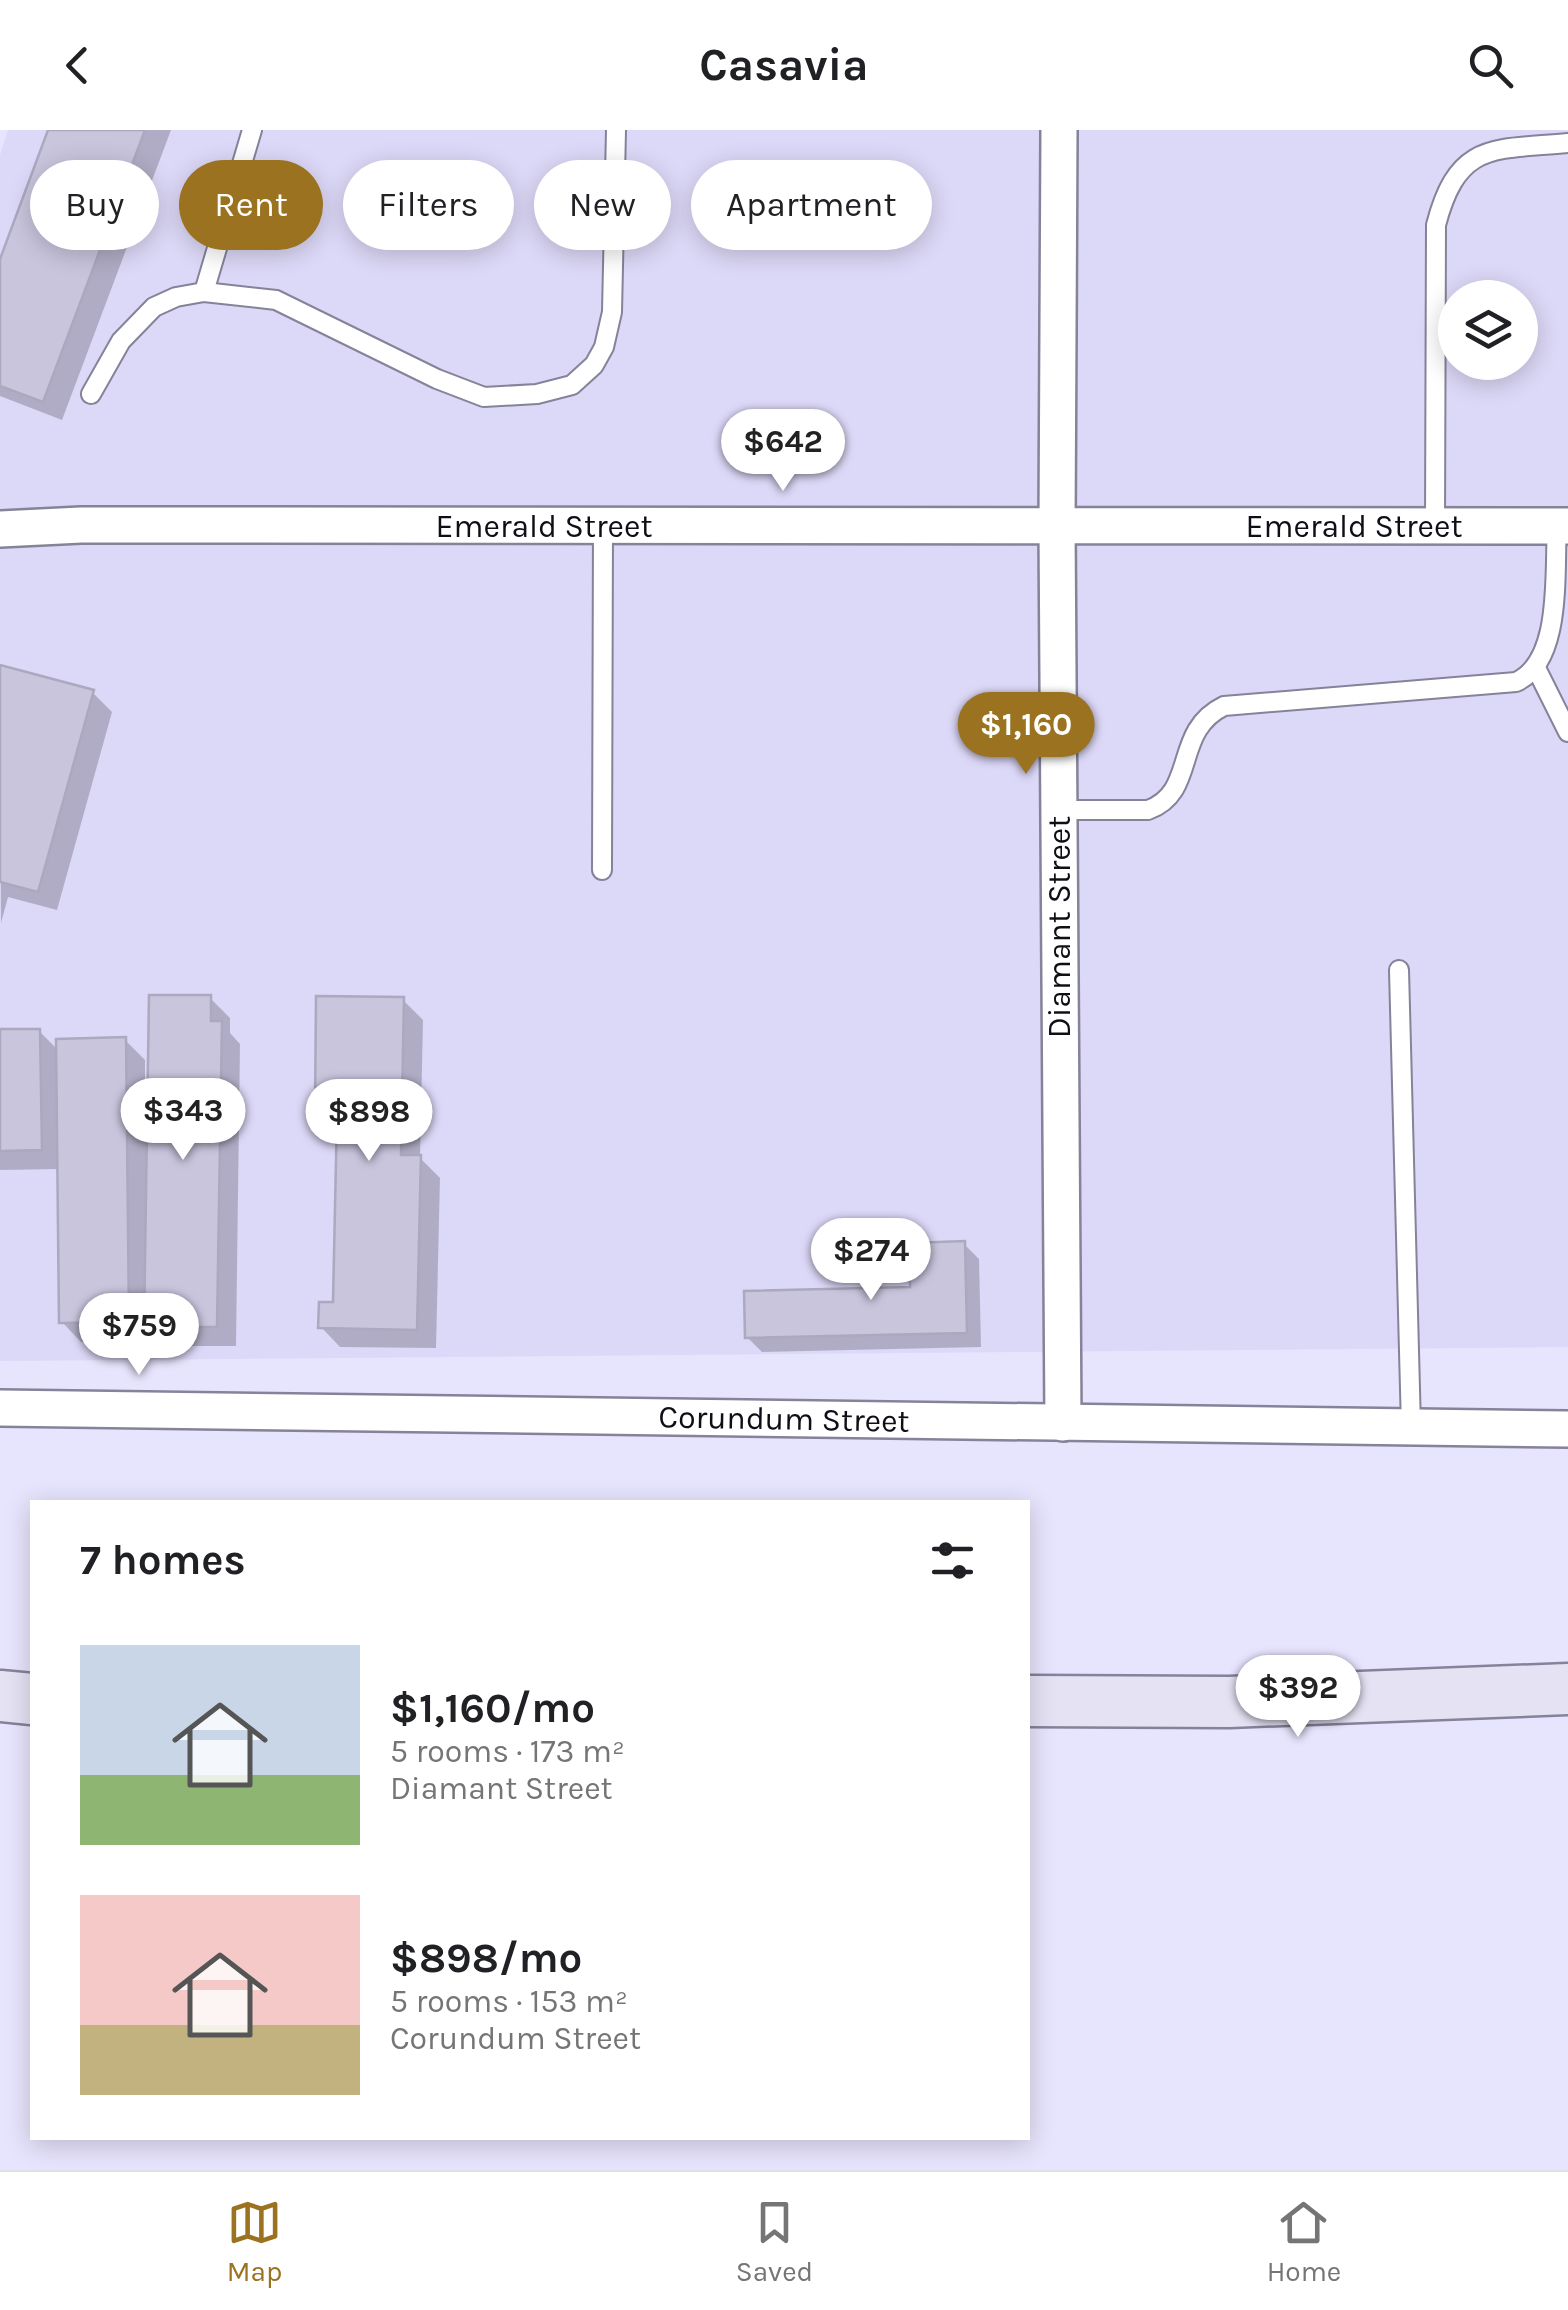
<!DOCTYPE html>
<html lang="en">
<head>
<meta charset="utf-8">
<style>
	:root { --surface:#fff; --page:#f6f6f6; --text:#202124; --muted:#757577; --line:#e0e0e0; --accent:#9b7320 }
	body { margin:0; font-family:Karla,sans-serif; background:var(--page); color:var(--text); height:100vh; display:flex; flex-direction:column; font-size:38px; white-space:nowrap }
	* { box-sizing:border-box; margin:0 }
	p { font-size:32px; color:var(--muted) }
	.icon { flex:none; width:55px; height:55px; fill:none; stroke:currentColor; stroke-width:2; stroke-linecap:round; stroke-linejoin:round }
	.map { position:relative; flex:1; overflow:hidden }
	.panel { position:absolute; left:30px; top:1370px; width:1000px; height:640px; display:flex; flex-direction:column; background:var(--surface); border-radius:0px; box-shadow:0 5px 25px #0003 }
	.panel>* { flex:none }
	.banner { position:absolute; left:30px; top:30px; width:1000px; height:90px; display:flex; gap:20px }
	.buttons { position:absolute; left:1438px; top:150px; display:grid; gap:20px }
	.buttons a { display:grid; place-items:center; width:100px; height:100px; border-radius:50%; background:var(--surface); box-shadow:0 5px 25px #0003; font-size:50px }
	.price { position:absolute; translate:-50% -85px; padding:0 22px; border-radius:35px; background:#fff; color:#222; font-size:32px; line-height:65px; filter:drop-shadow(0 2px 5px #0008) }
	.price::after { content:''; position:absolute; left:50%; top:60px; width:30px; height:22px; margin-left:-15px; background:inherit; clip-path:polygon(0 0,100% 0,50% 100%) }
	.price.active { background:var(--accent); color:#fff }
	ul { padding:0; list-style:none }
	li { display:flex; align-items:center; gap:30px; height:250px; padding:0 50px }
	li span { display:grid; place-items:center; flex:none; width:280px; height:200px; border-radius:0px; color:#555 }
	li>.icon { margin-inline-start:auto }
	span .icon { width:120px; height:120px; fill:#fffc; stroke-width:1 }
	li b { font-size:42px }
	h2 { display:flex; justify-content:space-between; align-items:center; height:120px; padding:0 50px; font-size:42px }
	.tag { padding:0 35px; border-radius:45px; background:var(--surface); box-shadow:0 5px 25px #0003; font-size:35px; line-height:90px }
	.tag.active { background:var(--accent); color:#fff }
	header { display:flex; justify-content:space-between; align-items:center; height:130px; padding:0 50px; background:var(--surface); font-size:45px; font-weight:700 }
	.tab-bar { display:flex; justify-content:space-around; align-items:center; height:140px; border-top:2px solid var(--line); background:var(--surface); font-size:28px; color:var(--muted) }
	.tab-bar a { display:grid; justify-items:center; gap:5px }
	.tab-bar .active { color:var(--accent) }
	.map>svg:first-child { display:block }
</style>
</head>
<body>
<header><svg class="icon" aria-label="back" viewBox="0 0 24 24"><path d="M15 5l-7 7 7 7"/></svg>Casavia<svg class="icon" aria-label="search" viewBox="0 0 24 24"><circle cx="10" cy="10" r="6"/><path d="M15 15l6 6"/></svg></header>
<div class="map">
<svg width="1568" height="2040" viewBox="0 0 1568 2040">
	<rect width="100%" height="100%" fill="#e7e4fd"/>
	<!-- built -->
	<path fill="#dcd8f7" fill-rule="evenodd" d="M8 0H1568V1217L0 1231V25ZM1455 168H1520V232H1455Z"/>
	<!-- shadow -->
	<g fill="#0003">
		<path d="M51 0H171L62 290 0 266V136Z"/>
		<path d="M0 537 92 562 112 582 57 780 8 767 1 793Z"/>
		<path d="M210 868 230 888V903L240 914 236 1216H166L147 1197V1211L81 1212 62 1192 60 1039 0 1040V902L39 901 59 921 125 910 145 930V977H150Z"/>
		<path d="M403 870 423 890 420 1028 440 1048 436 1218 340 1217 321 1197 336 1175 337 1002 317 982Z"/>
		<path d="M964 1114 979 1129 981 1217 762 1222 747 1207 912 1159Z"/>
	</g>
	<!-- building -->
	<g fill="#c8c5dd" stroke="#aba8bf" stroke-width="2.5">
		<path d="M48 0H145L43 272 0 256V129Z"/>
		<path d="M0 535 94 560 38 762 0 752Z"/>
		<path d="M149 865H211V891H222L217 1197H144Z"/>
		<path d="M316 866 404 867 401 1025H421L417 1200 318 1198 319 1172H333L337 983H315Z"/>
		<path d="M0 899H40L42 1020 0 1021Z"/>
		<path d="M126 907 129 1192 59 1193 56 909Z"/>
		<path d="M965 1111 967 1203 745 1208 744 1161 910 1157 909 1113Z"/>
	</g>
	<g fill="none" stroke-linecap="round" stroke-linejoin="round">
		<!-- lane casing -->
		<g stroke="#858299" stroke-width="22">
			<g id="lane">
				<path d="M204 162 252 0"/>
				<path d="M91 264 121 211 154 177 176 167 204 162 276 170 437 249 484 267 537 264 572 255 594 235 604 217 612 182 616 0"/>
				<path d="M1435 396 1436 95C1458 11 1493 20 1568 13"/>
				<path d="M1536 538 1568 602"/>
				<path d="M1059 680H1148C1198 662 1172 601 1224 576L1516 552C1563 531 1554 441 1557 396"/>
				<path d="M602 740 603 396"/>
				<path d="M1399 840 1411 1297"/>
			</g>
		</g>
		<!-- street casing -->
		<g stroke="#858299" stroke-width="40">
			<g id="street">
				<path d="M1059 0 1057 397 1063 1293"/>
				<path d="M0 399 81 395 1568 396"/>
				<path d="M0 1278 1568 1299"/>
			</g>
		</g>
		<!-- secondary casing -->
		<g stroke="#858299" stroke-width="55">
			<g id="secondary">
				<path d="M0 1566 32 1569"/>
				<path d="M1028 1571 1229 1572 1568 1559"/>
			</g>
		</g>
		<!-- lane -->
		<use href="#lane" stroke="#fff" stroke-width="18"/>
		<!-- street -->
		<use href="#street" stroke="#fff" stroke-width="35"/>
		<!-- secondary -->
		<use href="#secondary" stroke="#e5e2f4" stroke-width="50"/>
	</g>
	<g text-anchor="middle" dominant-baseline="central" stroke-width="8" stroke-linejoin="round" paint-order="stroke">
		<!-- street labels -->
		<g font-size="32" fill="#0f0e16" stroke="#fff">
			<text x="544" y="396">Emerald Street</text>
			<text x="1354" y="396">Emerald Street</text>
			<text transform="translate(1059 797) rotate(-90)">Diamant Street</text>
			<text transform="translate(784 1289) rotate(1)">Corundum Street</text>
		</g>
	</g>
</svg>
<div class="buttons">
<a><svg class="icon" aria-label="layers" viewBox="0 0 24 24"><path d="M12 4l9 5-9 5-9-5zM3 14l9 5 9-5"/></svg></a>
</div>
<b class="price" style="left:783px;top:364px">$642</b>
<b class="price active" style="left:1026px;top:647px">$1,160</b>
<b class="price" style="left:183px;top:1033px">$343</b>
<b class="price" style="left:369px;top:1034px">$898</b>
<b class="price" style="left:871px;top:1173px">$274</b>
<b class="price" style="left:139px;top:1248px">$759</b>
<b class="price" style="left:1298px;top:1610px">$392</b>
<div class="banner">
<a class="tag">Buy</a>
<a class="tag active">Rent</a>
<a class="tag">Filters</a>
<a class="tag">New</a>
<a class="tag">Apartment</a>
</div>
<section class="panel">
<h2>7 homes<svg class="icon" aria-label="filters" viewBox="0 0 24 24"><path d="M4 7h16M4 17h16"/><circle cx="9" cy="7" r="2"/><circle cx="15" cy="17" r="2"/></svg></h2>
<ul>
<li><span style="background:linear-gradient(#c9d6e8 65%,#8fb573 0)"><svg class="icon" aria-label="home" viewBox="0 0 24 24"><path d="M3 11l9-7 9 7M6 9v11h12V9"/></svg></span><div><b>$1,160/mo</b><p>5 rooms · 173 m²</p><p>Diamant Street</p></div></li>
<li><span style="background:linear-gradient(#f6c9c9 65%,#c2b280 0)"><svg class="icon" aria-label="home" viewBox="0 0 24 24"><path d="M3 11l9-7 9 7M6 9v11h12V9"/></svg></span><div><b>$898/mo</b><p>5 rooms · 153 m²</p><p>Corundum Street</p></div></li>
</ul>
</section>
</div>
<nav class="tab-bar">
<a class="active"><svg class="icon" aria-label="map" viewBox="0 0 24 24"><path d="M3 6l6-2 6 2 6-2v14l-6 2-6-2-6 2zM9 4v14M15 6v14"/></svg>Map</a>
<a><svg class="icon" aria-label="saved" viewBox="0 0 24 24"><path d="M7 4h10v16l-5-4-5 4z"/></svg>Saved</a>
<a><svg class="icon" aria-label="home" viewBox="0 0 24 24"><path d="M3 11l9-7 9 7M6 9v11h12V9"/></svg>Home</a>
</nav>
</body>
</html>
